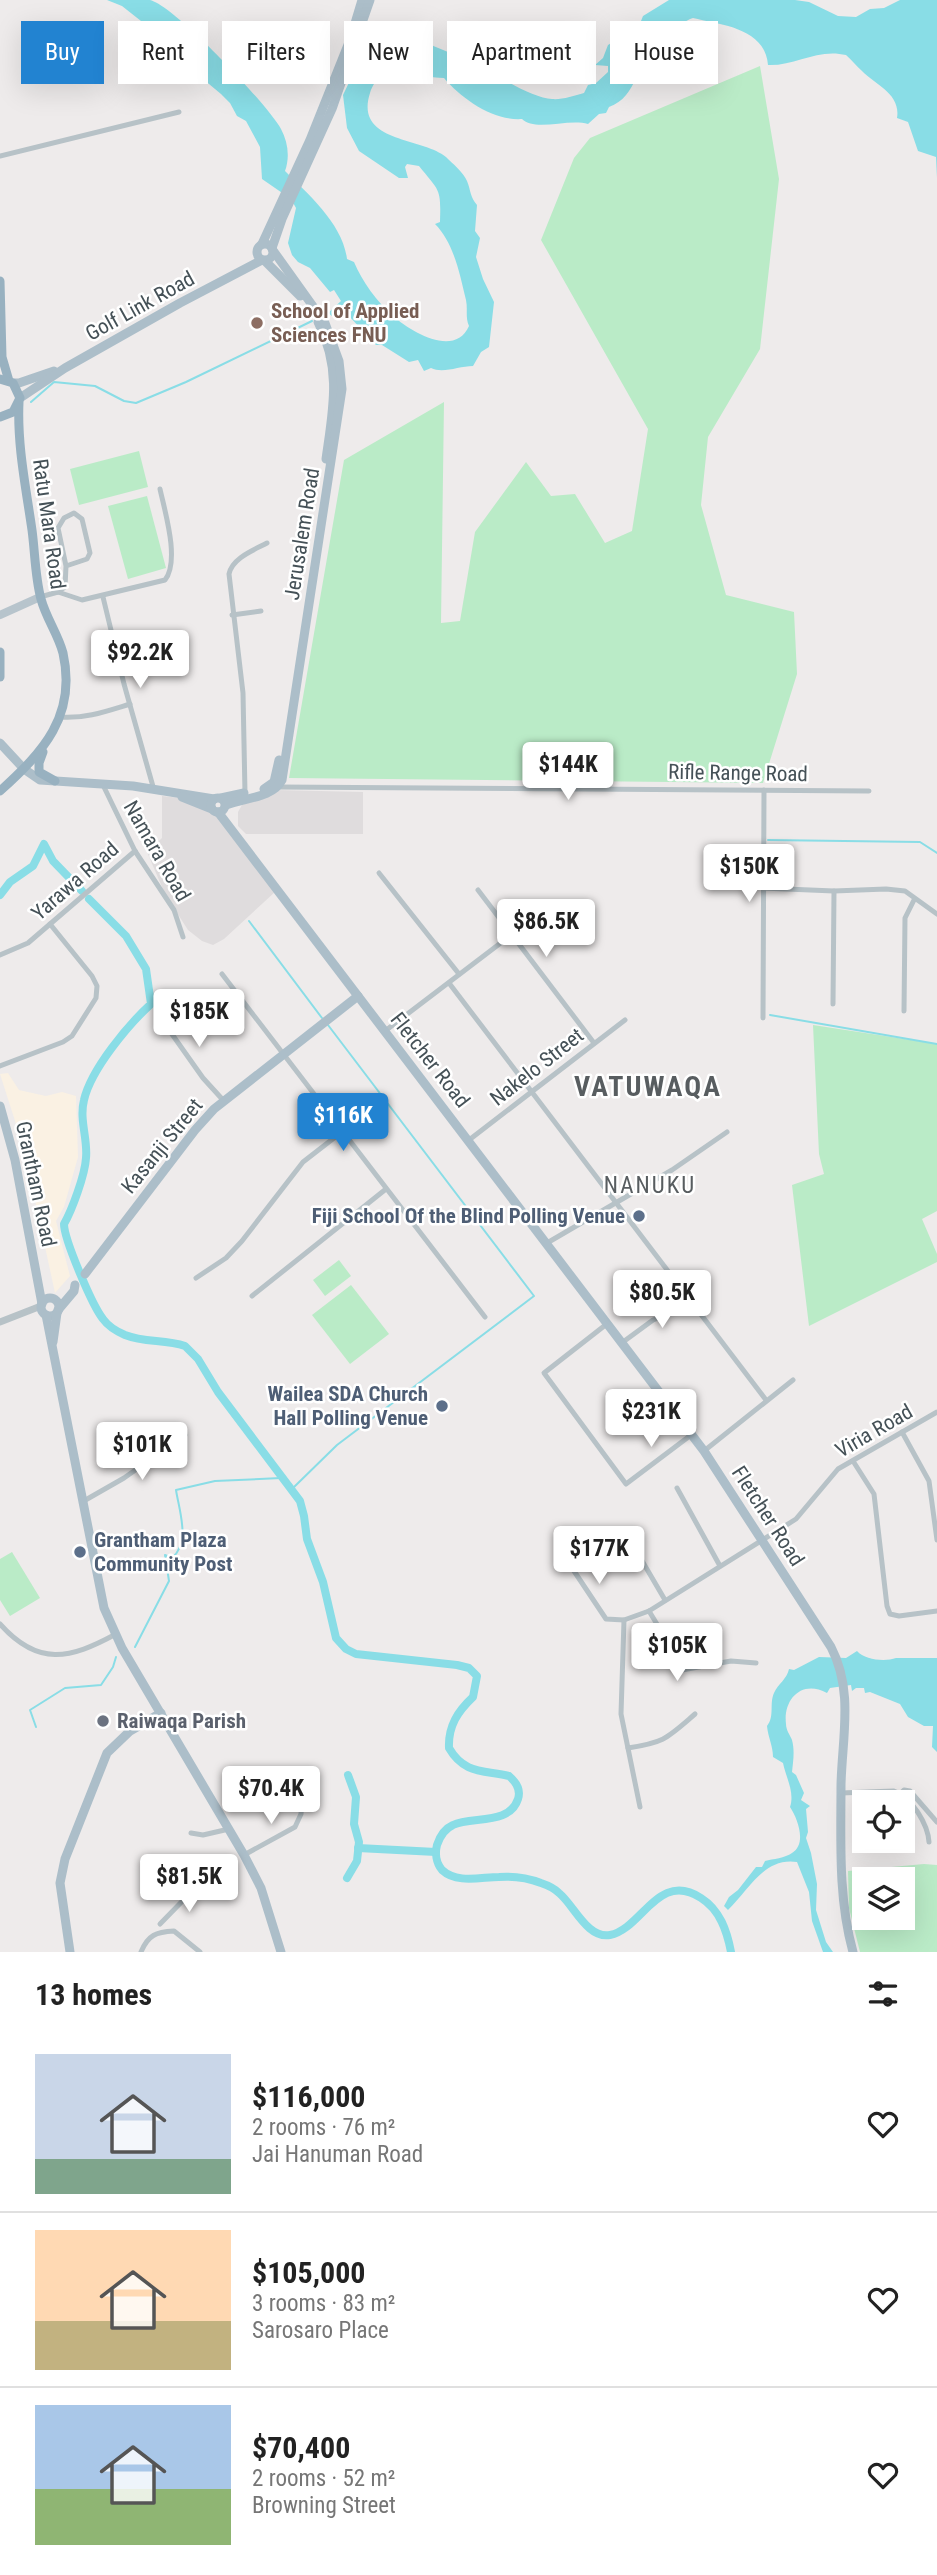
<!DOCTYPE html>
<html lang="en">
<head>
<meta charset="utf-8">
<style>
	:root { --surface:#fff; --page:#f2f2f2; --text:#222; --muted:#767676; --line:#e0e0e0; --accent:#2283d1 }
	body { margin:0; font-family:"Roboto Condensed",sans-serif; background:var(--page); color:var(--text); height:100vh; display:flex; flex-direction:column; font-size:26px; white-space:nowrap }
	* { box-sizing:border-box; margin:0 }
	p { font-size:23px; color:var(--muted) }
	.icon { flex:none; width:38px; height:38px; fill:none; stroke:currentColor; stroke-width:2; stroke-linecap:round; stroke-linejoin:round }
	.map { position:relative; height:1952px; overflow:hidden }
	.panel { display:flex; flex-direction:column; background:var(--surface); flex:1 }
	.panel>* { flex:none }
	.banner { position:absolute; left:21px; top:21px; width:896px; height:63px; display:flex; gap:14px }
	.controls { position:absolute; left:852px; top:1790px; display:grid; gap:14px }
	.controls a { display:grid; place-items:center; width:63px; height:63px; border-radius:0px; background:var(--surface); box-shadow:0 7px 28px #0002; font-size:35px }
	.price { position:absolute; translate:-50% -60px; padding:0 16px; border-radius:7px; background:#fff; color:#222; font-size:23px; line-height:46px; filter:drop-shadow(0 2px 4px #0008) }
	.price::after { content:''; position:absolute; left:50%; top:42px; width:21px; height:16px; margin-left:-10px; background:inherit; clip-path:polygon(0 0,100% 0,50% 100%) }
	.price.selected { background:var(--accent); color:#fff }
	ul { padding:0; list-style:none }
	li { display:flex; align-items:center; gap:21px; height:175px; padding:0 35px }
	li+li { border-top:2px solid var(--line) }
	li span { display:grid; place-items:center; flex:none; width:196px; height:140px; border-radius:0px; color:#555 }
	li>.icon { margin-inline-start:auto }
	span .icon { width:84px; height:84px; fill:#fffc; stroke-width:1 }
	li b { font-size:30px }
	h2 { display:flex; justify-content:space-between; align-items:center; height:84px; padding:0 35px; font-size:30px }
	.chip { padding:0 24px; border-radius:0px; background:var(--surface); box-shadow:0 7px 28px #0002; font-size:24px; line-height:63px }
	.chip.selected { background:var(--accent); color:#fff }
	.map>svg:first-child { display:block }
</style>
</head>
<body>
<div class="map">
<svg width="937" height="1952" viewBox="0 0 937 1952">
	<rect width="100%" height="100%" fill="#eeebeb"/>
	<!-- commercial -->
	<path fill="#faf1e3" d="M8 1073 19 1090 46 1096 62 1092 76 1096 78 1157 64 1207 56 1221 70 1276 55 1293 24 1149 0 1074Z"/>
	<!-- education -->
	<g fill="#dfdcdd">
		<path d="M275 790 363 792V834H246L238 826V812L242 805Z"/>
		<path d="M162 796 180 798 206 808 225 824 275 892 224 939 213 945 202 941 188 930 165 894 147 852 162 838Z"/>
	</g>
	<!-- green -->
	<g fill="#baebc7" fill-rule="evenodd">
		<path d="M760 66 779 179 760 349 708 437 701 505 726 595 794 612 797 674 763 783 289 778 344 460 444 402 441 623 460 621 475 532 526 462 551 496 575 494 605 543 632 531 648 429 541 240 574 158 590 138Z"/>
		<path d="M139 451 148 487 79 505 70 469Z"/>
		<path d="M147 496 166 568 128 579 108 506Z"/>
		<path d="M813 1025 937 1044V1211L922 1219 937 1254V1262L809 1326 792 1185 824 1174 819 1154Z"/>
		<path d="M339 1260 351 1276 325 1296 313 1280Z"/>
		<path d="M351 1285 389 1334 350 1364 312 1315Z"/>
		<path d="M12 1552 40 1598 10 1616 0 1600V1559Z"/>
		<path d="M924 1864 937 1865V1952H860L849 1908 848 1871ZM864 1880H903V1918H864Z"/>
	</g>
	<!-- water -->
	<g fill="#89dde6">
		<path d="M107 0C120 0 138 0 150 0 175 6 268 105 281 129 288 142 290 157 285 171 308 194 343 224 347 259L354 262C362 281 377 302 393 316 411 332 455 358 469 326 465 317 468 309 466 300 460 275 454 243 435 224L440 222C441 188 440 192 419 166L407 164 405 167 408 178H399L359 151 347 128 343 95 356 68 361 62 372 59 380 48 402 38 411 42 431 45 465 59 470 56C485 70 531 98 552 99 561 100 574 96 584 93L588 85 596 83 608 72V66L595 65 603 58 608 45 621 37 641 21 643 16 669 0H795L809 2 838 16 856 17 870 9 884 8 900 0H937V178L936 157 918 151 908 122 897 118C901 94 876 85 862 71 856 66 852 60 846 55 818 48 795 66 768 65 765 28 722 25 693 18 686 20 660 36 655 41 637 61 638 97 609 107L606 113 599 114 588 124C569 118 535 132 522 119 493 121 462 99 444 78 419 78 381 57 370 93 354 143 422 137 446 157 452 163 464 173 467 181 471 191 470 197 477 205L475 231 480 238 476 257 483 279 494 302 489 347 481 352 473 366C459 366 443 374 431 368L424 371 418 360 409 362 382 345H376L348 315 332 316 328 313 341 301 334 290 330 292 310 268 298 262 292 255 288 243 296 208 291 199 262 179 260 147 246 121 237 116 230 103 221 94 173 54 167 44 150 35 141 21 122 6Z"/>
		<path d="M857 1651C865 1660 885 1662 896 1658H937V1752L932 1747 933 1726H924L908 1717 900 1704 870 1692 865 1693 864 1688H856L852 1691 851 1685 830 1688 827 1693C802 1679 783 1699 786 1724 786 1730 790 1735 792 1740 795 1751 793 1762 792 1772L796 1775 804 1793 801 1800 810 1806 806 1809 808 1832 806 1838 811 1853 817 1884 816 1910 826 1942 833 1952H823L812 1921 809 1892 797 1862C764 1857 749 1890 728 1910L724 1906 729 1897 738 1890 756 1867H762L765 1861C773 1859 785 1858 792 1853 807 1844 798 1819 790 1807 795 1792 786 1778 783 1763L773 1757C773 1746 768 1737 767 1726 775 1716 769 1704 774 1693 778 1684 787 1679 789 1669L794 1670 819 1657 846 1658Z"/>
	</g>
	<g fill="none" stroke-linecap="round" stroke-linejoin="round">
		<!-- stream -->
		<g stroke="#89dde6" stroke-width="2">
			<path d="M31 402 54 382 95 386 124 401 136 403 186 382 312 321"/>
			<path d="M768 840 920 842 937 853"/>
			<path d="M249 921 322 1018"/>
			<path d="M770 1015 937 1044"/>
			<path d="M292 1489 337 1445 534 1296 328 1025"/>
			<path d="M135 1647 169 1581 165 1555 172 1558C191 1542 179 1510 176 1490L215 1481 281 1478"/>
			<path d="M36 1727 30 1710 65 1688 101 1685 113 1667 116 1657"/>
		</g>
		<!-- river -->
		<g stroke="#89dde6" stroke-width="8">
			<path d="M0 895 10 882 33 866 44 844 53 861 82 891"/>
			<path d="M89 899 126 936 146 969 151 1004C129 1024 91 1069 84 1100 79 1120 88 1139 86 1158 85 1175 72 1210 64 1224 64 1239 92 1305 103 1319 108 1326 118 1332 125 1335 145 1343 165 1339 185 1346L198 1359 218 1392 300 1501 304 1516 307 1539 323 1582 336 1638 346 1649 356 1654 457 1665 469 1668 477 1676 473 1697C458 1711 448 1726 449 1748 464 1774 483 1770 509 1776 516 1782 521 1790 518 1799 510 1825 472 1816 453 1825 444 1829 440 1836 437 1845 435 1853 436 1863 442 1870 457 1884 481 1877 499 1877 512 1876 528 1878 541 1883 547 1885 554 1888 559 1893 574 1905 587 1939 610 1935 642 1929 658 1870 701 1898 720 1910 727 1931 731 1952"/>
			<path d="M358 1848 436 1852"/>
			<path d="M347 1878 357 1861 359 1842 354 1824 356 1797 348 1775"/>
		</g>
		<!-- minor -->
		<g stroke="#b7c2c7" stroke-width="5">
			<path d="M0 156 179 112"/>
			<path d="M58 592 65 587 66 566 58 528 64 518 74 513 82 519 90 553 87 559 66 566"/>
			<path d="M40 597 58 592 82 600 165 580C180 561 165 512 160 489"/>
			<path d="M103 597 124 684 154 790"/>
			<path d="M232 615 261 611"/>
			<path d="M60 717C85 719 107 711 130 704"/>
			<path d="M102 783 135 851 174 910 183 937"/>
			<path d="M278 787 869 791"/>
			<path d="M245 793 243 693 229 574C232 558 254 550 267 543"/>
			<path d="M379 873 459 974"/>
			<path d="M762 888 834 891 886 889 905 891 937 914"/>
			<path d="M478 890 594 1043"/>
			<path d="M0 955 28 943 135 851"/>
			<path d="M222 974 485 1317"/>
			<path d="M449 983 766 1400"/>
			<path d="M833 1004 834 891"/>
			<path d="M904 1011 905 918 914 900"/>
			<path d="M157 1013 203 1078 223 1100"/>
			<path d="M763 1018 764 790"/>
			<path d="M385 1031 544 910"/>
			<path d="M0 1066 63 1042 72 1036 96 998 97 986 92 976 50 924"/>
			<path d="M469 1140 625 1020"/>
			<path d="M547 1243 672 1170 727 1132"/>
			<path d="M196 1278 226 1258 242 1241 303 1162 343 1131"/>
			<path d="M252 1296 386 1189"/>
			<path d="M608 1323 544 1373 626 1484 691 1435"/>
			<path d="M623 1342 653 1320 695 1304"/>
			<path d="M902 1432 929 1481 937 1540"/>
			<path d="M704 1451 793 1380"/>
			<path d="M853 1461 874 1494 887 1606 890 1614 899 1616 937 1611"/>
			<path d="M677 1488 720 1566"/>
			<path d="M82 1502 124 1478 185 1435"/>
			<path d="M624 1530 665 1600"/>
			<path d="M568 1562 606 1619 624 1620 649 1611 796 1519 838 1469 937 1412"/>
			<path d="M649 1611 675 1654 673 1661 677 1669 682 1670 731 1661 756 1663"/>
			<path d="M624 1620 621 1714 640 1807"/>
			<path d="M0 1624C38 1667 70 1659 116 1634"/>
			<path d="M628 1748C665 1742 666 1739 695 1714"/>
			<path d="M841 1793 894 1791C912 1797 928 1825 929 1842"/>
			<path d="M901 1793 904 1790 910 1791 937 1822"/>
			<path d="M191 1833 203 1835 229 1829"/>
			<path d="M244 1855 295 1827 301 1814 302 1800"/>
			<path d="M160 1924 199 1884"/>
			<path d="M141 1952C148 1935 156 1932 174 1931L200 1952"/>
		</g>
		<!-- tertiary -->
		<path stroke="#b7c2c7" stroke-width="7" d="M0 1322 41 1306"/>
		<!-- secondary -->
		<path stroke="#b7c4cc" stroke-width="8" d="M0 615 40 597"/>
		<!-- primary -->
		<g stroke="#acbec9" stroke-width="9">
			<circle cx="265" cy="252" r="8"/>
			<path d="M262 244 310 140 350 40 362 0"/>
			<path d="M272 248 282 219 332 109 370 0"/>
			<path d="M265 261 300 296"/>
			<path d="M318 322C342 369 333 409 326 459"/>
			<path d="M13 383H19L54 371"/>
			<path d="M20 398 65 368 180 303 262 260"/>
			<path d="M0 743 24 769 40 780 133 786 214 799"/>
			<path d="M264 789 274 782 279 760"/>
			<path d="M182 797 212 809"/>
			<circle cx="218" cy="805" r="7"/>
			<path d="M221 798 244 793"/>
			<path d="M226 805C243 798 273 798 282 780L342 389 339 361 325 323 272 249"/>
			<path d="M218 812 704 1451 831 1647C854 1691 842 1738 841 1785 841 1841 838 1898 853 1952"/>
			<path d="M0 1106 15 1160 42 1304"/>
			<path d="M85 1274 195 1130 214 1109 358 996"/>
			<circle cx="50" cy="1307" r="9"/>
			<path d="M58 1310 74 1291 75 1285"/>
			<path d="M46 1315 104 1608 122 1648 244 1855 261 1888 281 1952"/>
			<path d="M53 1342 57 1313"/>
			<path d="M70 1952 60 1883 65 1859 107 1753 130 1731 161 1713"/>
		</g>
		<!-- trunk -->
		<g stroke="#98b1c0" stroke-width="9">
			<path d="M0 281 2 357 9 381"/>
			<path d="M0 379 13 383 20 398 13 412 0 417"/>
			<path d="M0 652V677"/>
			<path d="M43 752 39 763V772L55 781"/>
			<path d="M0 791C43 752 77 716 63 653 58 634 46 618 41 599 35 577 35 552 32 530 26 488 17 445 19 402"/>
		</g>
	</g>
	<!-- markers -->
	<circle fill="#8d6e63" stroke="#fff" stroke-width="2.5" cx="257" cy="323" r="7"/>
	<g fill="#5c6f8a" stroke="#fff" stroke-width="2.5">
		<circle cx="639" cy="1216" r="7"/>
		<circle cx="442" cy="1406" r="7"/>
		<circle cx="80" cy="1552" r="7"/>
	</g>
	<circle fill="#6b7280" stroke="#fff" stroke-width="2.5" cx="103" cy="1721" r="7"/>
	<g text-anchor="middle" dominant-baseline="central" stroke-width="5" stroke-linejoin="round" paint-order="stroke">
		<!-- street labels -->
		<g font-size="21" fill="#455157" stroke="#fff">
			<text transform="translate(140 306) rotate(-29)">Golf Link Road</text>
			<text transform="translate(49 524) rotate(82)">Ratu Mara Road</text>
			<text transform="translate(302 534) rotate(-81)">Jerusalem Road</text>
			<text transform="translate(738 773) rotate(1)">Rifle Range Road</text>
			<text transform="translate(157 851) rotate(60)">Namara Road</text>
			<text transform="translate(75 881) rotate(-41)">Yarawa Road</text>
			<text transform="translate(430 1060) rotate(52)">Fletcher Road</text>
			<text transform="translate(537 1067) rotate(-38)">Nakelo Street</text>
			<text transform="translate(162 1146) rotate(-51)">Kasanji Street</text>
			<text transform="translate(36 1184) rotate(78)">Grantham Road</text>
			<text transform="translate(874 1431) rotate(-30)">Viria Road</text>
			<text transform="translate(768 1516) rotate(57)">Fletcher Road</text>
		</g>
		<!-- education labels -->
		<g font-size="21" font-weight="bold" fill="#785e54" stroke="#fff" text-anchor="start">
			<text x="271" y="311">School of Applied<tspan x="271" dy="24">Sciences FNU</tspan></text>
		</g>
		<!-- service labels -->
		<g font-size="21" font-weight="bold" fill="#4e5e75" stroke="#fff" text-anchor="end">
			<text x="625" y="1216">Fiji School Of the Blind Polling Venue</text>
			<text x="428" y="1394">Wailea SDA Church<tspan x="428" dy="24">Hall Polling Venue</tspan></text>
			<text x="94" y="1540" text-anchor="start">Grantham Plaza<tspan x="94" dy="24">Community Post</tspan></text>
		</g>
		<!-- worship labels -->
		<g font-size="21" font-weight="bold" fill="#5b616d" stroke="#fff" text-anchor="start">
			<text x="117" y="1721">Raiwaqa Parish</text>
		</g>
		<!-- neighbourhood labels -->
		<g font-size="23" letter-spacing="2" fill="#585d60" stroke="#fff">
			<text x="650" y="1185">NANUKU</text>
		</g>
		<!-- district labels -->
		<g font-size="28" font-weight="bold" letter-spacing="2" fill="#585d60" stroke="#fff">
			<text x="648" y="1086">VATUWAQA</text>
		</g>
	</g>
</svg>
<div class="controls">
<a><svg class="icon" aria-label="locate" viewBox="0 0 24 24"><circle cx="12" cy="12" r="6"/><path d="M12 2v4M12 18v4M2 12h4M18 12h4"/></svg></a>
<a><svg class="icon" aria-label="layers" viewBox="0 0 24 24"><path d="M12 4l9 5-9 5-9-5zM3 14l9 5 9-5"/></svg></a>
</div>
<b class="price" style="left:140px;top:690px">$92.2K</b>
<b class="price" style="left:568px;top:802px">$144K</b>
<b class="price" style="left:749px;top:904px">$150K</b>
<b class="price" style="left:546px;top:959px">$86.5K</b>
<b class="price" style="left:199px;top:1049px">$185K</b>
<b class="price selected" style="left:343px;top:1153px">$116K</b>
<b class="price" style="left:662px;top:1330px">$80.5K</b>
<b class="price" style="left:651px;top:1449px">$231K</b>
<b class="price" style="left:142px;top:1482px">$101K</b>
<b class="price" style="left:599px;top:1586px">$177K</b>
<b class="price" style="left:677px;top:1683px">$105K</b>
<b class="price" style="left:271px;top:1826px">$70.4K</b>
<b class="price" style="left:189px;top:1914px">$81.5K</b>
<div class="banner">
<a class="chip selected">Buy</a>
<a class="chip">Rent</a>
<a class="chip">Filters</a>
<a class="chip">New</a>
<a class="chip">Apartment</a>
<a class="chip">House</a>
</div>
</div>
<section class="panel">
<h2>13 homes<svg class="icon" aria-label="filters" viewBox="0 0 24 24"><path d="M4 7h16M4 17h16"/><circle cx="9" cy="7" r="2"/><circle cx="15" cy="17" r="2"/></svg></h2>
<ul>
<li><span style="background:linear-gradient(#c9d6e8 75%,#7fa58c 0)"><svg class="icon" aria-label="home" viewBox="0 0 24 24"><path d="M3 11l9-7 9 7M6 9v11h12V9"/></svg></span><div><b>$116,000</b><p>2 rooms · 76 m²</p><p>Jai Hanuman Road</p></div><svg class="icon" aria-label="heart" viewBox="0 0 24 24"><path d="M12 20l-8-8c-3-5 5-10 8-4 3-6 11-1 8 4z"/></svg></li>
<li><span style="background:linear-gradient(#ffd9b3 65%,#c2b280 0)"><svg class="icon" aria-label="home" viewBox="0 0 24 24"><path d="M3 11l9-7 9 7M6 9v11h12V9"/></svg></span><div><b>$105,000</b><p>3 rooms · 83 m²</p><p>Sarosaro Place</p></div><svg class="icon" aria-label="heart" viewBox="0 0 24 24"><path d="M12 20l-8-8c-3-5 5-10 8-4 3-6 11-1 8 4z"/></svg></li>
<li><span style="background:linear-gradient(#a9c7e8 60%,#8fb573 0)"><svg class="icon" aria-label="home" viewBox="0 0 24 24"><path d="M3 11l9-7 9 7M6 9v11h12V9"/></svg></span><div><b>$70,400</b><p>2 rooms · 52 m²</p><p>Browning Street</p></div><svg class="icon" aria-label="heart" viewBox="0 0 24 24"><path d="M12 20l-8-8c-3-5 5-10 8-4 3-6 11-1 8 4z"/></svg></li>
</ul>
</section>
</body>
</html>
